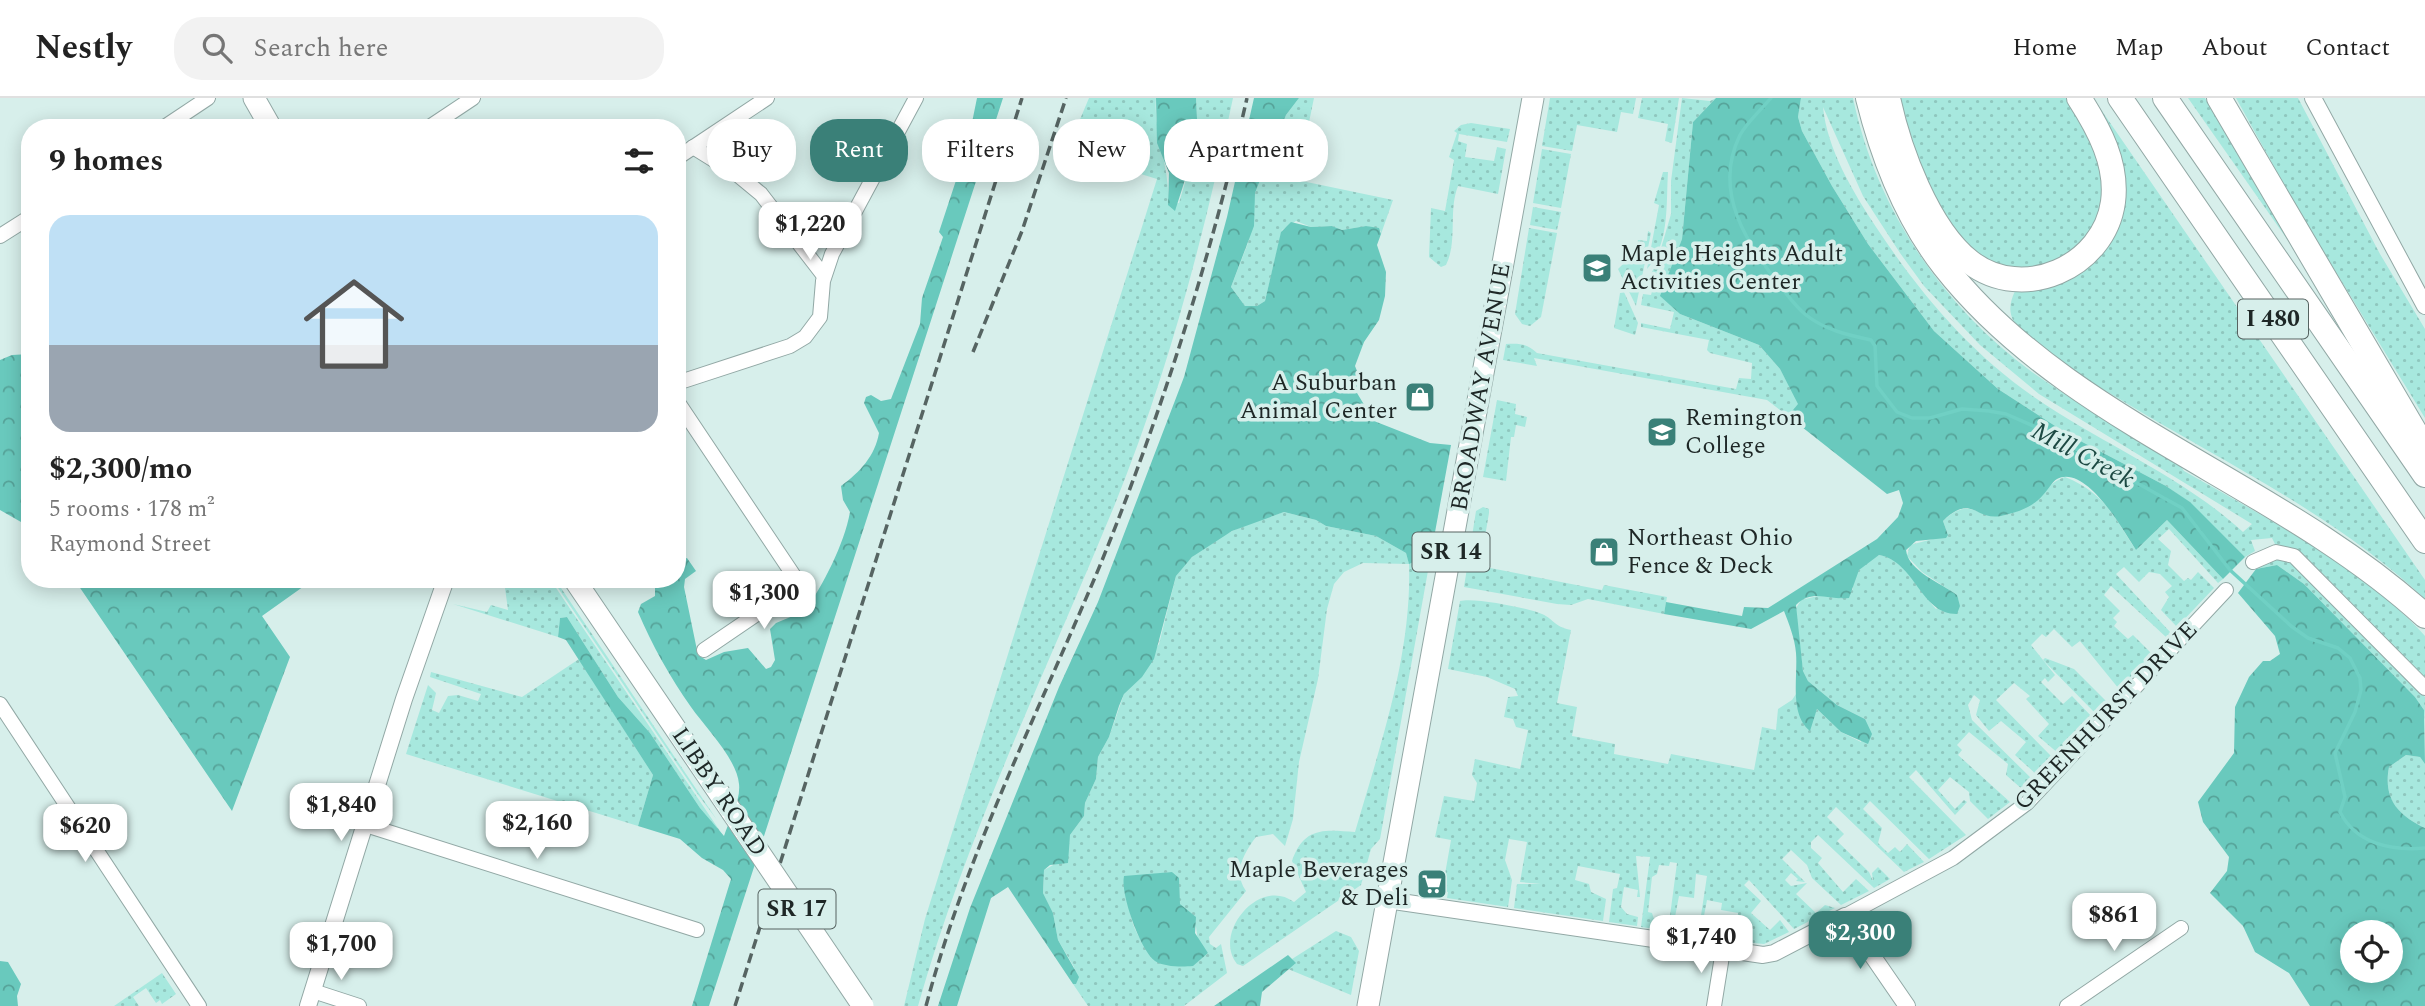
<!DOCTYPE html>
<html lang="en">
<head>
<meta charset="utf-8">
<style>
	:root { --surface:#fff; --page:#f2f2f2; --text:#222; --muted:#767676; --line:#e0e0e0; --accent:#3a8078 }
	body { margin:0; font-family:Spectral,serif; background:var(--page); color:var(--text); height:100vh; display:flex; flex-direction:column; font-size:26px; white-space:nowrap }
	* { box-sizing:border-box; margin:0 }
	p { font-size:23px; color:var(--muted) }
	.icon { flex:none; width:38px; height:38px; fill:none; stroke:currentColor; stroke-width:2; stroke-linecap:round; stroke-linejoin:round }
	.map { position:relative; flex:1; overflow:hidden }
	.details { position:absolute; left:21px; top:21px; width:665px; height:469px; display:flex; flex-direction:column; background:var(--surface); border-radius:28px; box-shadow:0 4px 18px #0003 }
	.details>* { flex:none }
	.hud { position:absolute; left:707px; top:21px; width:665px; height:63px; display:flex; gap:14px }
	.tools { position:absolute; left:2340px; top:822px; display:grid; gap:14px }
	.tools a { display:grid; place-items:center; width:63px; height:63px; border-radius:50%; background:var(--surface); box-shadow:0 4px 18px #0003; font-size:35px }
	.price { position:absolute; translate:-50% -60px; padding:0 16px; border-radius:14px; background:#fff; color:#222; font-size:23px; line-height:46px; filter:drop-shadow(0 2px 4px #0008) }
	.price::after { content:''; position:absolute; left:50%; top:42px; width:21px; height:16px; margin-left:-10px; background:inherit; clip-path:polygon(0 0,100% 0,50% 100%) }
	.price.selected { background:var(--accent); color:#fff }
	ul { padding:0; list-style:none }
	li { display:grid; align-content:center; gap:14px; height:371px; padding:0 28px }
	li+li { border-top:2px solid var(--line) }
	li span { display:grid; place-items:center; height:217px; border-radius:21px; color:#555 }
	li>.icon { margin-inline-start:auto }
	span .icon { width:126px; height:126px; fill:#fffc; stroke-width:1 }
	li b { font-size:30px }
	h2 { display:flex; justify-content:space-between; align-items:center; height:84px; padding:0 28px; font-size:30px }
	.pill { padding:0 24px; border-radius:28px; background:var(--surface); box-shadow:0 4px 18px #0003; font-size:24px; line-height:63px }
	.pill.selected { background:var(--accent); color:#fff }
	header { display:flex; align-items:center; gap:42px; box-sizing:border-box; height:98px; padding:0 35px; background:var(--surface); border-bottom:2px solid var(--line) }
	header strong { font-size:33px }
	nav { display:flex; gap:38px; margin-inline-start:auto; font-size:24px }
	.search { width:490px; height:63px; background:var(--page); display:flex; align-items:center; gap:18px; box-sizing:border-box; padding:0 24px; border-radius:28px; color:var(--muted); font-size:26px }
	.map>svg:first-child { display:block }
</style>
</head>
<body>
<header>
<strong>Nestly</strong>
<div class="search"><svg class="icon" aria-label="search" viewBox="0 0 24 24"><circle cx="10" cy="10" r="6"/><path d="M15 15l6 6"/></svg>Search here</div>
<nav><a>Home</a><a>Map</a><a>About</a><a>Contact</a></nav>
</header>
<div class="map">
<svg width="2425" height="908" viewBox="0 0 2425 908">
	<defs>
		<pattern id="grass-dots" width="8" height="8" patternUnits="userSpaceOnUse" patternTransform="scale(1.75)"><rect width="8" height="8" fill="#a7e8de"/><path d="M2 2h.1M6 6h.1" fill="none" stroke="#8fc7be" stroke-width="1.8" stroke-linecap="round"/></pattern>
		<pattern id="forest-crowns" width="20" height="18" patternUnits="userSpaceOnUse" patternTransform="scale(1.75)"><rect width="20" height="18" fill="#69c9bd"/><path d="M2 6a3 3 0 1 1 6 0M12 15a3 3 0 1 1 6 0" fill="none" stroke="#56a399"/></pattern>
	</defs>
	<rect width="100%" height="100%" fill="#d7efeb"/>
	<!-- grass -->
	<g fill="url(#grass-dots)" fill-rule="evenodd">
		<path d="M1089 0H1156C1153 37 1171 70 1168 107L1179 105 1198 41 1196 0H1233C1204 138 1168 275 1115 406 1047 572 967 735 918 908H904L925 821 1157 81 1131 73 1075 42 1073 38Z"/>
		<path d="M1299 0H1314L1297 82 1393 102 1381 136V133L1366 128 1342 132 1332 128 1311 129 1296 123 1282 132 1265 203 1257 208H1245L1231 189 1248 145 1255 95 1286 17Z"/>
		<path d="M1550 0H1636L1633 16 1621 14 1617 34 1577 27 1572 53 1542 48Z"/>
		<path d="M1642 0H1679L1672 45 1665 43 1668 26 1638 20Z"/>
		<path d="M1682 0 1710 3 1716 0 1693 24 1682 141 1661 198 1680 216 1759 247 1780 271 1799 306 1788 318 1767 302 1534 260 1537 268 1503 262 1506 246C1520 245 1528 246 1537 255L1736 291 1739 280 1751 281 1752 265 1710 255 1707 252 1709 242 1641 229V225L1670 231 1674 214 1641 207 1643 196 1651 197 1653 190 1645 188 1657 164 1671 116V83Z"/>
		<path d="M1801 0H1853C1876 110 1942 208 2032 274 2078 307 2128 334 2177 363L2184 373C2261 417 2366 472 2425 538V579L2302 455 2275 446 2272 440 2251 442 2255 453 2245 459 2189 404 2166 388 2069 337 1998 291 1934 233 1868 146 1832 88 1802 33 1798 19ZM1823 9 1863 98 1900 155 1924 188 1980 247 2039 296 2252 426 2243 434C2182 378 2102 346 2034 299 1969 254 1919 194 1876 129 1853 94 1827 51 1823 9Z"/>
		<path d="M1898 0H2066C2090 34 2111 76 2099 118 2094 134 2082 146 2069 154 2062 158 2054 166 2047 168 2011 179 1975 159 1953 132 1925 95 1913 44 1898 0Z"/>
		<path d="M2093 0 2425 482V501C2338 419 2227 366 2126 305 2098 288 2030 250 2014 224 2008 213 2010 204 2015 193L2107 143Z"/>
		<path d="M2188 0H2205L2294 151Z"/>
		<path d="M2236 0H2298L2380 156 2425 231V320L2298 112Z"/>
		<path d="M1471 25 1510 31 1507 44 1459 36 1458 43 1467 46 1465 59 1494 63 1497 49 1506 51 1498 96 1458 88C1448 113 1458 143 1446 167L1441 169 1429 159 1431 110 1445 113 1454 62 1449 59 1457 35 1454 33 1461 27Z"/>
		<path d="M1542 51 1571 56 1561 110 1533 105Z"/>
		<path d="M1663 74H1668C1666 105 1670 146 1647 171L1659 107 1654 105Z"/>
		<path d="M1533 109 1561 114 1557 132 1530 127Z"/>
		<path d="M1529 130 1557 135 1541 219 1530 228 1522 226 1515 216Z"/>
		<path d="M1648 133 1651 135 1636 208 1618 171 1623 166H1633L1638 142 1647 143Z"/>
		<path d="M1624 194 1638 225 1635 237 1614 230 1620 195Z"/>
		<path d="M1497 302 1516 306 1515 316 1527 319 1525 329 1516 327 1514 339H1511L1506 383 1483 379Z"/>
		<path d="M2065 379C2105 395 2113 418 2136 452L2167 422 2223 481 2218 485 2169 431 2158 441 2171 453 2168 467 2184 483 2188 480 2191 482 2198 474 2214 490 2177 529 2161 512 2169 499 2165 494 2172 488 2160 476 2149 474 2139 484 2124 469 2116 476 2171 535 2167 540 2111 488 2104 497 2120 513 2113 520 2117 524 2114 528 2128 541 2133 537 2152 556 2119 591 2080 543 2072 549 2054 531 2046 539 2042 536 2031 547 2055 577 2048 584 2045 580 2041 584 2063 606 2072 598 2093 620 2059 656 2038 638 2049 626 2026 601 2030 598 2014 585 1996 602 2051 658 2053 661 2038 678 2015 657 2026 644 2001 623 1989 633 1976 617 1980 602 1974 597 1968 607 1972 622 2034 683 2025 692 2022 691 2006 677 2008 666 1969 634 1957 647 1962 652 1958 657 2010 704 1988 721 1970 703 1969 694 1950 679 1938 692 1955 711 1964 702 1967 704 1955 717 1916 672 1909 679 1966 737 1929 761 1870 703 1863 711 1882 730 1878 745 1888 755 1895 749 1900 754 1907 746 1924 764 1904 774 1836 709 1827 719 1844 736 1837 743 1869 774 1873 783 1872 775 1878 769 1890 781 1874 790 1818 737 1811 744V750L1822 760 1818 765 1843 794 1856 781 1869 793 1841 807 1812 780 1807 767 1791 752 1782 761 1805 784 1796 783 1798 781 1791 775 1785 782 1791 788 1807 785 1796 796 1816 815 1825 807 1835 810 1794 831 1749 782 1744 787 1761 803 1751 815 1770 832 1780 822 1789 834 1764 846 1734 843 1738 815 1721 812 1722 805 1707 802 1703 823 1708 824 1707 839 1698 837 1707 778 1696 776 1694 800 1679 798 1675 819 1693 829 1692 837 1668 833 1677 765 1670 764 1669 768 1659 767 1657 776 1652 779 1648 814 1652 815 1654 821 1664 824 1663 832 1641 829 1650 759 1636 758 1640 799H1637L1638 792 1624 789 1621 809 1627 816 1638 819 1637 828 1609 824 1613 791 1617 790 1620 776 1578 768 1575 782 1589 786 1591 794 1606 801 1603 823 1514 810 1517 786H1541L1520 784 1527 744 1509 741 1505 762 1512 782 1508 809 1447 800 1448 794 1442 793 1451 742 1435 739 1444 698 1474 703 1477 685 1472 677 1475 661 1520 671 1528 632 1516 629 1513 621 1504 619 1508 599 1518 598 1515 591 1487 579 1448 571 1460 503C1474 499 1528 510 1542 516 1555 522 1553 528 1571 532L1557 605 1577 609 1572 638 1615 646 1614 656 1668 666 1671 656 1754 672 1762 629 1776 632 1778 611 1792 602 1796 596 1798 610 1812 624 1817 611 1841 634 1861 644 1865 621 1837 607 1808 583 1803 573 1795 512 1801 502 1826 496 1842 501 1853 491C1853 473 1864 465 1879 457 1908 462 1918 491 1936 511L1957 497 1922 474 1907 458 1910 447 1948 437 1943 423C1972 396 1976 423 2005 417 2037 410 2044 385 2065 379Z"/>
		<path d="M1483 409 1489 411V415L1480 468 1602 492 1604 487 1667 499 1664 516 1588 501 1571 507 1557 506 1464 489 1476 413Z"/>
		<path d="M1284 414 1316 422 1326 428 1376 438 1406 455 1409 465 1431 456 1380 741 1371 751 1361 787 1243 868 1237 866C1212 835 1260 778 1294 804L1306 794 1292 763C1304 728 1325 732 1355 734 1380 648 1412 557 1409 466L1363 465 1344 474 1334 486 1327 511 1318 581 1299 664 1293 721 1285 748 1273 736 1256 739C1243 756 1233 775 1246 793L1209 839 1210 846 1216 850 1221 846 1227 875 1184 908H1088L1073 886 1076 885 1074 869 1058 842 1053 815 1043 795 1044 772 1068 759 1067 747 1070 737 1084 718 1085 705 1096 681 1098 659 1109 639 1124 596 1159 546 1176 478C1200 442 1245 426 1284 414ZM1172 774 1179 790 1177 796 1180 806 1196 829 1198 843 1208 855 1192 868C1144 870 1121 822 1131 779Z"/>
		<path d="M2274 460 2285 461 2299 471 2425 599V622L2424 612 2415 599 2304 486 2277 467 2256 471Z"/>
		<path d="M501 481H550L724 739 700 710 650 635 618 599 567 519 560 520 558 539 453 506 487 514 491 507 508 512 505 490 499 488Z"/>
		<path d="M552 481H555L717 722 696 694Z"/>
		<path d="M2045 560 2074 571 2107 604 2096 616 2043 562Z"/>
		<path d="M579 561 653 677 638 728 406 656 428 587 436 595 432 612 439 615 448 598 458 597 478 603 481 596 430 579 431 574 522 599Z"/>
		<path d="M2406 657 2420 659 2425 666V730C2398 717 2383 702 2389 669Z"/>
		<path d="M1336 833 1351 839 1359 853 1351 897 1288 871 1295 866 1292 861Z"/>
		<path d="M162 875 176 896 162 906 160 902 156 905 146 890 133 899 139 908H114Z"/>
	</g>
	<!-- forest -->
	<g fill="url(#forest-crowns)" fill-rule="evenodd">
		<path d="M977 0H1003L709 908H692L731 781 723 772 702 760 680 741 638 728 653 677 566 542 558 539 560 520 567 519 618 599 650 635 700 710 724 738C729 723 741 702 739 686 737 661 705 629 691 609 670 579 652 547 638 514L641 506 655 498V481H677V463L687 460 696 473 685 481 684 489 698 557 706 562 724 554 748 550 766 571 771 569 775 562 770 531 776 525 805 513C823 487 844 447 850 414L843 402 841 388C860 374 875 358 879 335L864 305 866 299 871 297 881 303 891 301 920 226 922 200 943 139 939 134 967 49Z"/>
		<path d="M1156 0H1196L1198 41 1175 113 1168 107 1169 75 1157 45Z"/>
		<path d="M1254 0H1299L1286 17 1255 95 1254 128 1231 189 1245 208H1257L1265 203 1281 134 1291 124 1311 129 1332 128 1342 132 1366 128 1379 130 1381 136 1377 147 1386 174 1385 198 1379 222 1364 244 1355 268 1359 278 1357 295 1374 323 1430 345 1451 347 1431 456 1409 466 1406 455 1376 438 1326 428 1316 422 1284 414 1232 433 1192 459 1176 478 1154 561 1142 579 1124 596 1119 608 1109 639 1098 659 1096 681 1085 705 1084 718 1070 737 1068 765 1050 767 1044 772 1043 795 1053 815 1058 842 1079 879 1076 886H1073L1008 789 991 800 957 908H938L970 810 1059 589 1098 504 1184 279 1227 119Z"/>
		<path d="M1716 0H1801L1798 19 1802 33 1832 88 1868 146 1934 233 1998 291 2069 337 2166 388 2190 404 2245 459 2223 481 2167 422 2136 452C2124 434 2087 366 2057 381 2052 384 2048 392 2043 397 2033 409 2016 415 2001 418 1975 423 1972 395 1943 423L1948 437 1946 440 1916 443 1906 452C1908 473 1941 485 1957 497L1960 508 1957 516C1920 516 1916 464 1879 457L1859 472 1849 500C1830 503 1813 490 1796 507L1803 573 1808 583 1837 607 1865 621 1872 636 1868 646 1841 634 1817 611 1810 633C1789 616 1798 579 1796 555 1795 541 1789 526 1784 513L1751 531 1664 516 1666 504 1742 518 1744 509 1768 510 1877 441 1898 419 1903 405 1899 392 1887 396 1788 318 1798 306 1780 271 1759 247 1680 216 1660 198 1682 141 1693 24Z"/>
		<path d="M30 256V423L21 424 0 412V262L12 257Z"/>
		<path d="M2277 467 2304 486 2415 599 2424 612 2425 666 2420 659 2406 657 2389 669C2383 701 2398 717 2425 730V908H2310L2289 875 2255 854 2243 828 2210 795 2227 773 2229 759 2203 724 2198 704 2234 655 2235 609 2249 579 2263 563H2270L2280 556 2275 538 2238 495 2256 471ZM2352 835H2390V873H2352Z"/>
		<path d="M74 481H314L262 518 290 559 232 713Z"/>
		<path d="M1172 774 1179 780 1180 806 1196 819 1195 835 1208 855 1193 868C1182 869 1164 869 1155 863 1140 852 1120 795 1124 778Z"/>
		<path d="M1288 857 1296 865 1262 894 1260 908H1214Z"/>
		<path d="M0 863 8 864 21 886 17 898 18 908H0Z"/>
	</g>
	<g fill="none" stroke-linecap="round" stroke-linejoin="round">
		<!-- stream -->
		<path stroke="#70d0c4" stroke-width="3.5" d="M1771 0C1761 12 1748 23 1740 37 1712 94 1747 146 1781 189 1789 199 1796 209 1806 217 1825 232 1848 237 1871 242L1875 248 1877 288 1897 314 1912 320H1930L1962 311 1989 313 2006 316 2038 330 2182 410 2230 472 2291 528 2308 540 2338 550 2350 560 2360 580 2361 592 2355 614 2335 655 2345 699 2340 714C2356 746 2392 753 2425 750"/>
		<!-- minor casing -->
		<g stroke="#92a8a5" stroke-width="16">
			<g id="minor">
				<path d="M163 30 208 0"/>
				<path d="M428 30 473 0"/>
				<path d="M693 49 738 77 761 96 824 178"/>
				<path d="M677 60 767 0"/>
				<path d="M0 138 30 119"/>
				<path d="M677 285 790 248 805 239 820 219 823 183 832 156 916 0"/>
				<path d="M677 303 798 484 795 490 704 552"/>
				<path d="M2253 464 2276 454 2294 458 2425 590"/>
				<path d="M0 606 199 908"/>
				<path d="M366 727 697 832"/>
				<path d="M1845 818 1953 760 2027 705 2226 492"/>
				<path d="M313 893 359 908"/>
				<path d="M1714 908 1723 852"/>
				<path d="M2067 908 2181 830"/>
			</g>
		</g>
		<!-- tertiary casing -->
		<g stroke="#92a8a5" stroke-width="18">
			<g id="tertiary">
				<path d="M2313 0 2425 208"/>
				<path d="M1387 802 1763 857 1774 855 1845 818 1907 908"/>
				<path d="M308 908 404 601 446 481"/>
			</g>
		</g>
		<!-- primary casing -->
		<g stroke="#92a8a5" stroke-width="23">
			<g id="primary">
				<path d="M254 0 271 30"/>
				<path d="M574 481 732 714"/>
				<path d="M1368 908 1533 0"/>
			</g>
		</g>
		<!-- motorway casing -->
		<g stroke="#92a8a5" stroke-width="26">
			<g id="motorway">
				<path d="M1868 0C1883 60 1906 119 1944 168 2066 324 2279 384 2425 518"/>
				<path d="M1888 0C1899 52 1928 131 1970 164 2023 205 2104 169 2113 104 2118 66 2099 31 2079 0"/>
				<path d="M2120 0 2425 443"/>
				<path d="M2165 0 2425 377"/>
				<path d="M2219 0 2425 351"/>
			</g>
		</g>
		<!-- minor -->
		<use href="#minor" stroke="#fff" stroke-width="14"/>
		<!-- tertiary -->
		<use href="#tertiary" stroke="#fff" stroke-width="16"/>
		<!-- primary -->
		<use href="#primary" stroke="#fff" stroke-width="21"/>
		<!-- motorway -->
		<use href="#motorway" stroke="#fff" stroke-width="24"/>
		<!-- rail -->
		<g stroke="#566462" stroke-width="3.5" stroke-dasharray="10 5" stroke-linecap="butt">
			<path d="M973 254 1022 133 1066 0"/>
			<path d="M735 908 1022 0"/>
			<path d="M926 908C967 754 1040 611 1101 465 1162 314 1211 159 1247 0"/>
		</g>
		<!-- primary-bridge casing -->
		<g stroke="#92a8a5" stroke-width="23" stroke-linecap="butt">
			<path id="primary-bridge" d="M732 714 863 908"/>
		</g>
		<!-- primary-bridge -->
		<use href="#primary-bridge" stroke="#fff" stroke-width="21"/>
	</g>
	<!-- icons -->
	<defs>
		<g id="school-square" transform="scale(1.575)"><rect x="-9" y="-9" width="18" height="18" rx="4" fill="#3a8078" stroke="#d7efeb"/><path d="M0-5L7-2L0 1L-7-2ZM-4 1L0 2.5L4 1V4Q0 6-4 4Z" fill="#fff"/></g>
		<g id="shop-square" transform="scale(1.575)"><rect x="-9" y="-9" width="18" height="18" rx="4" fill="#3a8078" stroke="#d7efeb"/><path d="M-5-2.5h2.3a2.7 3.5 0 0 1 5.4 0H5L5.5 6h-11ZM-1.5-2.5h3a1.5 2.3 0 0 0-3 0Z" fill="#fff"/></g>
		<g id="university-square" transform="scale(1.575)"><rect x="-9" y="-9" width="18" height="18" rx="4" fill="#3a8078" stroke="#d7efeb"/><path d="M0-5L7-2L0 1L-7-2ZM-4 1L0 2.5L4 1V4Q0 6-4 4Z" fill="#fff"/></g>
		<g id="supermarket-square" transform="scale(1.575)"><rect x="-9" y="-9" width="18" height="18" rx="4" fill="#3a8078" stroke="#d7efeb"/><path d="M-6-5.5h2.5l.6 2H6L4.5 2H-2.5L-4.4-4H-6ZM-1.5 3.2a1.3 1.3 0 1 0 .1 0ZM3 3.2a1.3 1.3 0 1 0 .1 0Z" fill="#fff"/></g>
	</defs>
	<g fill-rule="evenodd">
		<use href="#school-square" x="1597" y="170"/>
		<use href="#shop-square" x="1420" y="299"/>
		<use href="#university-square" x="1662" y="334"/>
		<use href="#shop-square" x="1604" y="454"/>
		<use href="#supermarket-square" x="1432" y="786"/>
	</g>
	<g text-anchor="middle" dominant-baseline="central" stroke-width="7" stroke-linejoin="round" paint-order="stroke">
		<!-- shield labels -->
		<g fill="#d7efeb" stroke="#566361" stroke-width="2">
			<rect x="2238" y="201.5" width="70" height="39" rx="5"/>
			<rect x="1412.5" y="434.5" width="77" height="39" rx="5"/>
			<rect x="758.5" y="791.5" width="77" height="39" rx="5"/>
		</g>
		<g font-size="23" font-weight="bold" fill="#1e2726">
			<text x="2273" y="221">I 480</text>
			<text x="1451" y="454">SR 14</text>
			<text x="797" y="811">SR 17</text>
		</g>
		<!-- poi labels -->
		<g font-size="24" fill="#1e2726" stroke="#d7efeb" text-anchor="start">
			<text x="1620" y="156">Maple Heights Adult<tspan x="1620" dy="28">Activities Center</tspan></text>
			<text x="1397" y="285" text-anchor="end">A Suburban<tspan x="1397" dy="28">Animal Center</tspan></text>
			<text x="1685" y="320">Remington<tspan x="1685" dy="28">College</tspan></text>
			<text x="1627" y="440">Northeast Ohio<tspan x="1627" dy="28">Fence &amp; Deck</tspan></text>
			<text x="1409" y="772" text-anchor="end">Maple Beverages<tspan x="1409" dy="28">&amp; Deli</tspan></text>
		</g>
		<!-- street labels -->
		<g font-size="24" fill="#1e2726" stroke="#d7efeb">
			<text transform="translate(1481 289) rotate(-80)">BROADWAY AVENUE</text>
			<text transform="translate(2106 618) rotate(-46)">GREENHURST DRIVE</text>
			<text transform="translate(719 694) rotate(56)">LIBBY ROAD</text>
		</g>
		<!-- water labels -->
		<g font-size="26" font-style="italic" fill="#1d4943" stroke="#d7efeb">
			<text transform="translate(2083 357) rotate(28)">Mill Creek</text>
		</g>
	</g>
</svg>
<div class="tools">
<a><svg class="icon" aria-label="locate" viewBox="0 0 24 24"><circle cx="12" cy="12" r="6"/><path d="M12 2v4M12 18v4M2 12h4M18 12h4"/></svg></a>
</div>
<b class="price" style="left:810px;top:164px">$1,220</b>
<b class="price" style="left:764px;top:533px">$1,300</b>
<b class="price" style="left:341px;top:745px">$1,840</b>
<b class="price" style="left:537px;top:763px">$2,160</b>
<b class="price" style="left:85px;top:766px">$620</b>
<b class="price" style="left:2114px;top:855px">$861</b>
<b class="price selected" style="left:1860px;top:873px">$2,300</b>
<b class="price" style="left:1701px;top:877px">$1,740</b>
<b class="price" style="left:341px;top:884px">$1,700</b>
<div class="hud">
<a class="pill">Buy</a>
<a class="pill selected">Rent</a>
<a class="pill">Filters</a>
<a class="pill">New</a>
<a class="pill">Apartment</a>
</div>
<section class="details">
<h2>9 homes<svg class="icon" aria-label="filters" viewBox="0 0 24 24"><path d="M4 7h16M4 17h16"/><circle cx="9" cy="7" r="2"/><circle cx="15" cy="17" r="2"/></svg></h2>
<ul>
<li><span style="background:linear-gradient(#bfe0f5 60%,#9aa5b1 0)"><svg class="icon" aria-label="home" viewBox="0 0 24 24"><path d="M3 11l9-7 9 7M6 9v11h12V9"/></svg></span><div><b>$2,300/mo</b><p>5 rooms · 178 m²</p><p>Raymond Street</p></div></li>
</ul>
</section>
</div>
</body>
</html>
